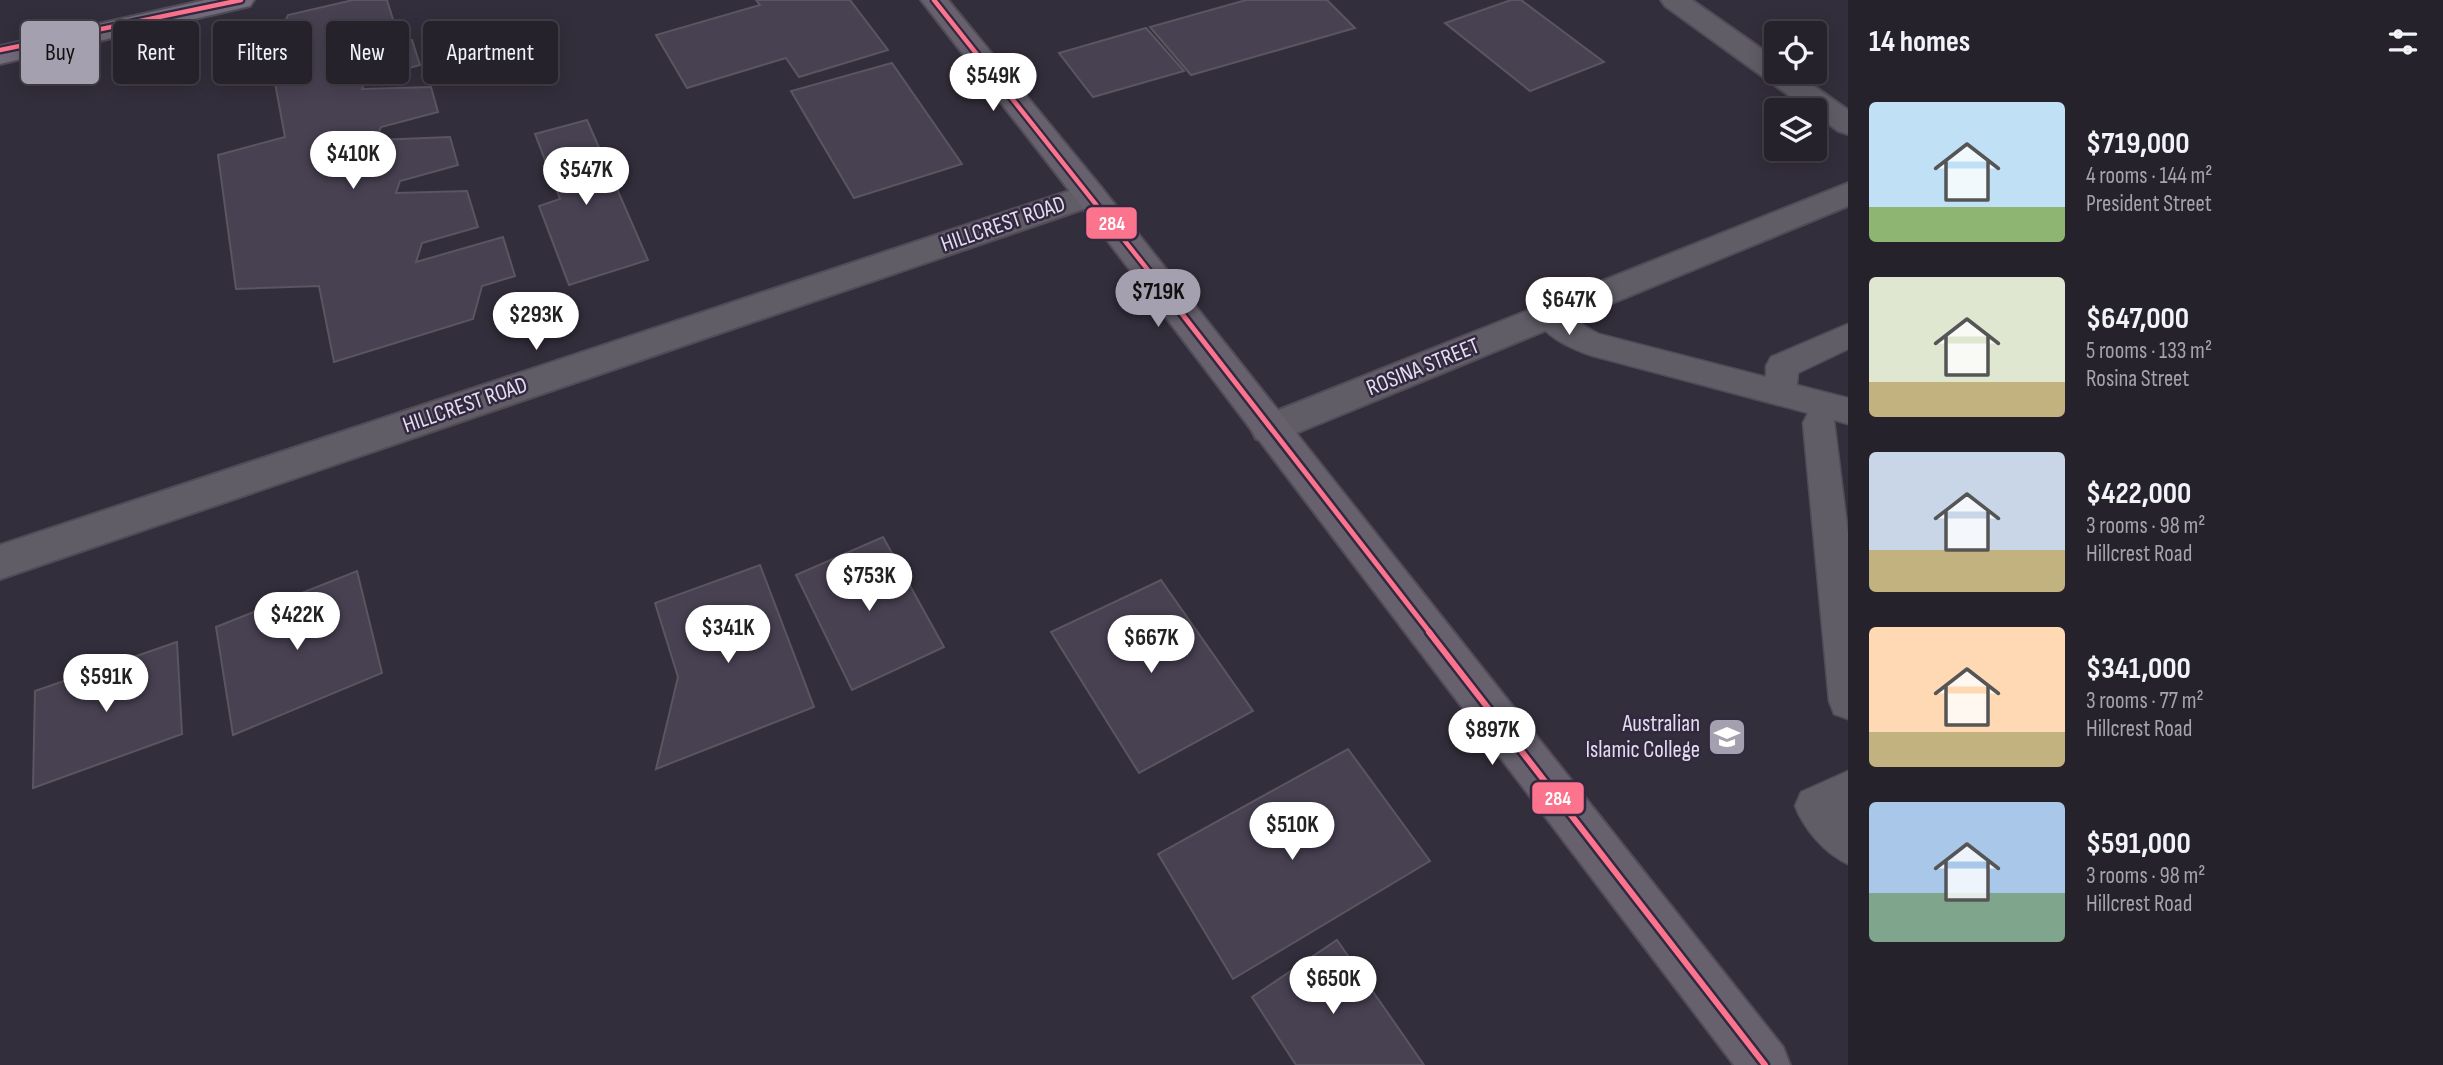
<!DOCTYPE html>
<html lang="en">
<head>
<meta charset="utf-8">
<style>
	:root { --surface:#26222c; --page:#322f38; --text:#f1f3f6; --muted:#a4a4a9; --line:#423f48; --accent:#a5a0af }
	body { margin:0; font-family:"Sofia Sans Condensed",sans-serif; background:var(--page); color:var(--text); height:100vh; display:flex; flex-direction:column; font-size:26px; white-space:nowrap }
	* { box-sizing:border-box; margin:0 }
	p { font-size:23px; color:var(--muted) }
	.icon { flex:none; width:38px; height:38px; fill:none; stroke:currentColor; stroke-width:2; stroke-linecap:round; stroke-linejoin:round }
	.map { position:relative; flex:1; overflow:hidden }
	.panel { display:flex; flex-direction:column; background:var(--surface); width:595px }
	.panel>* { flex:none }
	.hud { position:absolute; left:21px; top:21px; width:665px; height:63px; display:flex; gap:14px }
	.controls { position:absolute; left:1764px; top:21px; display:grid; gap:14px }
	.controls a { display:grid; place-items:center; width:63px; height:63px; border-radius:7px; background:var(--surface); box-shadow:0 4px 18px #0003,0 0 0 2px var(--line); font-size:35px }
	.price { position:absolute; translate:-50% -60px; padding:0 16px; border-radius:24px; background:#fff; color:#222; font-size:23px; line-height:46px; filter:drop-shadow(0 2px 4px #0008) }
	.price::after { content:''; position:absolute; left:50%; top:42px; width:21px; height:16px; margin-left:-10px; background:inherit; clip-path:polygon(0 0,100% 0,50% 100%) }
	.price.on { background:var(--accent); color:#111 }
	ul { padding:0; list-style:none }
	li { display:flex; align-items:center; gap:21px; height:175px; padding:0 21px }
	li span { display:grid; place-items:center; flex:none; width:196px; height:140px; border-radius:7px; color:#555 }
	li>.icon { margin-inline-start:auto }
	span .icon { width:84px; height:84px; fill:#fffc; stroke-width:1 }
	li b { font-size:30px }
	h2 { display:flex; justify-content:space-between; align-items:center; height:84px; padding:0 21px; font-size:30px }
	.chip { padding:0 24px; border-radius:7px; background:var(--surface); box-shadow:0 4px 18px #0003,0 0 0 2px var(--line); font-size:24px; line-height:63px }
	.chip.on { background:var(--accent); color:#111 }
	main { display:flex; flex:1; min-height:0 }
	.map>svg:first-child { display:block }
</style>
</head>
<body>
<main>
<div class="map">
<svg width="1848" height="1065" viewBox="0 0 1848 1065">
	<rect width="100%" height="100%" fill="#332e3b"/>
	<!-- building -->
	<g fill="#484152" stroke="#5a5560" stroke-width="2">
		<path d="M353 0H387L395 26 357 36 355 41 412 40 420 65 366 79 362 89 431 87 438 112 381 127 376 140 450 137 458 165 400 181 396 193 467 191 478 227 422 243 416 262 503 237 515 276 482 286 473 319 334 362 319 286 236 289 218 155 285 137 270 56 288 15Z"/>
		<path d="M756 0H850L888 50 799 77 786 58 687 88 656 35 760 5Z"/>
		<path d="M1246 0H1327L1355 28 1191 75 1150 27Z"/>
		<path d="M1511 0H1521L1604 62 1530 91 1445 23Z"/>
		<path d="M1146 28 1184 71 1093 97 1059 53Z"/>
		<path d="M892 63 962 164 854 198 791 91Z"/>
		<path d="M587 120 648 260 569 285 539 206 560 199 535 134Z"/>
		<path d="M883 537 944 647 852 690 796 575Z"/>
		<path d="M760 565 814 707 656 769 678 677 655 603Z"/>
		<path d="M357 571 382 673 233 735 216 627Z"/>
		<path d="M1161 580 1253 711 1139 773 1051 632Z"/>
		<path d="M177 642 182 734 33 788 35 691Z"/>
		<path d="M1348 749 1430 861 1233 979 1158 854Z"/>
		<path d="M1337 940 1424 1065H1296L1252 997Z"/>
	</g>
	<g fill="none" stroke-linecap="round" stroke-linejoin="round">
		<!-- lane casing -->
		<g stroke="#504b56" stroke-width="3">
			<g id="lane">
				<path d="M1549 304C1568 310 1581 326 1599 334L1766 377V366L1771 357 1848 324V349L1798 373 1797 385 1848 398V424L1834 420 1848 533V719L1834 714 1829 701 1803 423 1808 413 1593 356C1571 349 1545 337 1534 316L1538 308Z"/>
				<path d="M1848 771V864C1825 854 1804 829 1795 806L1801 792Z"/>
			</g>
		</g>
		<!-- street casing -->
		<g stroke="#504b56" stroke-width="4">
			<g id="street">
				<path d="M1661 0H1692L1776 59V72H1794L1848 110V134L1838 131 1815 114V110H1809L1665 6Z"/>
				<path d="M1848 183V206L1282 439 1269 444 1256 439 1251 429 1256 419Z"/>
				<path d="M1090 184 1101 187 1106 195 1101 203 0 579V545Z"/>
			</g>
		</g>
		<!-- secondary casing -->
		<g stroke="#504b56" stroke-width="4">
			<path id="secondary" d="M921 0H948L1101 187 1783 1047 1790 1065H1734L1079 203Z"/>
		</g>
		<!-- highway casing -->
		<g stroke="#504b56" stroke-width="4">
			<path id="highway" d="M205 0H254L250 6 0 64V46Z"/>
		</g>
		<!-- lane -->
		<use href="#lane" fill="#615d67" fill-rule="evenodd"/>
		<!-- street -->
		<use href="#street" fill="#615d67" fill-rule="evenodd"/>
		<!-- secondary -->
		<use href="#secondary" fill="#66616d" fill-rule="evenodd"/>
		<!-- highway -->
		<use href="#highway" fill="#716b7b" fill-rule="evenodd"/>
		<!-- bus-1-far2 casing -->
		<g stroke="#322940" stroke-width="9">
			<g id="bus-1-far2">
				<path d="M934 0 1159 284"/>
				<path d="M0 50 241 0"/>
			</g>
		</g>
		<!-- bus-1-far1 casing -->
		<g stroke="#322940" stroke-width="10">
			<path id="bus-1-far1" d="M1158 283 1431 634"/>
		</g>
		<!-- bus-1 casing -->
		<g stroke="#322940" stroke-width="11">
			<path id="bus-1" d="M1429 632 1765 1065"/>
		</g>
		<!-- bus-1-far2 -->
		<use href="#bus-1-far2" stroke="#fc738d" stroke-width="4.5"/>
		<!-- bus-1-far1 -->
		<use href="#bus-1-far1" stroke="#fc738d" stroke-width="5"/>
		<!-- bus-1 -->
		<use href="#bus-1" stroke="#fc738d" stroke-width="6"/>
	</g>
	<!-- icons -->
	<defs>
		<g id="school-square" transform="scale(2.0125)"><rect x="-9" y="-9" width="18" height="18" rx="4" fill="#a5a0af" stroke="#322940"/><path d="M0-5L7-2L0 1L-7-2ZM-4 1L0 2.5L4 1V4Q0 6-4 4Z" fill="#fff"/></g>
	</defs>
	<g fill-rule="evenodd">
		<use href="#school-square" x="1727" y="737"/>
	</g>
	<g text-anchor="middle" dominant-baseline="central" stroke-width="5" stroke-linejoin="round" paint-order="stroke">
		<!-- street labels -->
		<g font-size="23" fill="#e3deed" stroke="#322940">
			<text transform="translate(1003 224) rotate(-19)">HILLCREST ROAD</text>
			<text transform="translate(1423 367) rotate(-22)">ROSINA STREET</text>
			<text transform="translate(465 405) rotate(-19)">HILLCREST ROAD</text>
		</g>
		<!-- poi labels -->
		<g font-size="23" fill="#e3deed" stroke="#322940" text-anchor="end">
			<text x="1700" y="724">Australian<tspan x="1700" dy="26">Islamic College</tspan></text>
		</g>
	</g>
	<g stroke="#322940" stroke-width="2.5">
		<rect x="1085" y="206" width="53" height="34" rx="7" fill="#fc738d"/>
		<rect x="1531" y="781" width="54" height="34" rx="7" fill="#fc738d"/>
	</g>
	<g font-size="19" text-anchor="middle" font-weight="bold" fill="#fff">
		<text x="1112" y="230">284</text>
		<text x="1558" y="805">284</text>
	</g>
</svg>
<div class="controls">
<a><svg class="icon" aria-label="locate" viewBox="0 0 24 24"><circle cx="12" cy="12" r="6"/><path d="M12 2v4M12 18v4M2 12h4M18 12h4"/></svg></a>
<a><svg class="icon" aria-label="layers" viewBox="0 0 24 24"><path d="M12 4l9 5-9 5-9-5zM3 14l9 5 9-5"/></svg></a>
</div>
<b class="price" style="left:993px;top:113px">$549K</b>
<b class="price" style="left:353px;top:191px">$410K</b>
<b class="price" style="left:586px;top:207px">$547K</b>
<b class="price on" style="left:1158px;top:329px">$719K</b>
<b class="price" style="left:1569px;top:337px">$647K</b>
<b class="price" style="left:536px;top:352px">$293K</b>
<b class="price" style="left:869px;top:613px">$753K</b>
<b class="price" style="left:297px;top:652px">$422K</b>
<b class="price" style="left:728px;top:665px">$341K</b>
<b class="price" style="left:1151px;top:675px">$667K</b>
<b class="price" style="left:106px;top:714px">$591K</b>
<b class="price" style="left:1492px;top:767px">$897K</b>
<b class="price" style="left:1292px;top:862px">$510K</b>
<b class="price" style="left:1333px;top:1016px">$650K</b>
<div class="hud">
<a class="chip on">Buy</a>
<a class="chip">Rent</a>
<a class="chip">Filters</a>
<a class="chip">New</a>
<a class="chip">Apartment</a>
</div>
</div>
<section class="panel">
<h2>14 homes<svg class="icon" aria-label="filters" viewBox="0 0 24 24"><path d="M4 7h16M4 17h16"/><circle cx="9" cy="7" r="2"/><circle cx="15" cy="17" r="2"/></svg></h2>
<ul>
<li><span style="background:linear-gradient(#bfe0f5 75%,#8fb573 0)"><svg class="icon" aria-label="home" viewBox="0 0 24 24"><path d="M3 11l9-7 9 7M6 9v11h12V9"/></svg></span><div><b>$719,000</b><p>4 rooms · 144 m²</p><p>President Street</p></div></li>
<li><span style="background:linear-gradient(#dfe7d0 75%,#c2b280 0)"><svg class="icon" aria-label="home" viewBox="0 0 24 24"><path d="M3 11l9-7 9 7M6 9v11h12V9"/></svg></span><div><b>$647,000</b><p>5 rooms · 133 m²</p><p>Rosina Street</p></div></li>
<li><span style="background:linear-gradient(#c9d6e8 70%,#c2b280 0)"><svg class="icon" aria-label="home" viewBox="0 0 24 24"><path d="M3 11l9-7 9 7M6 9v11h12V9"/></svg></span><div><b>$422,000</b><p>3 rooms · 98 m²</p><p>Hillcrest Road</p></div></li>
<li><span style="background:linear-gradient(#ffd9b3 75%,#c2b280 0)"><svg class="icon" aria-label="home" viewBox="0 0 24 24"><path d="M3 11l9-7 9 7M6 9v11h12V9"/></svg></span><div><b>$341,000</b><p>3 rooms · 77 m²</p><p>Hillcrest Road</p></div></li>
<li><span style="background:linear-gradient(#a9c7e8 65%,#7fa58c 0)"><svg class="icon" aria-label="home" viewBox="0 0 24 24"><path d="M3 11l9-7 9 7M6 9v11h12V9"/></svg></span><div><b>$591,000</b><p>3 rooms · 98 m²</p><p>Hillcrest Road</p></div></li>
</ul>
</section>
</main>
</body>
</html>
